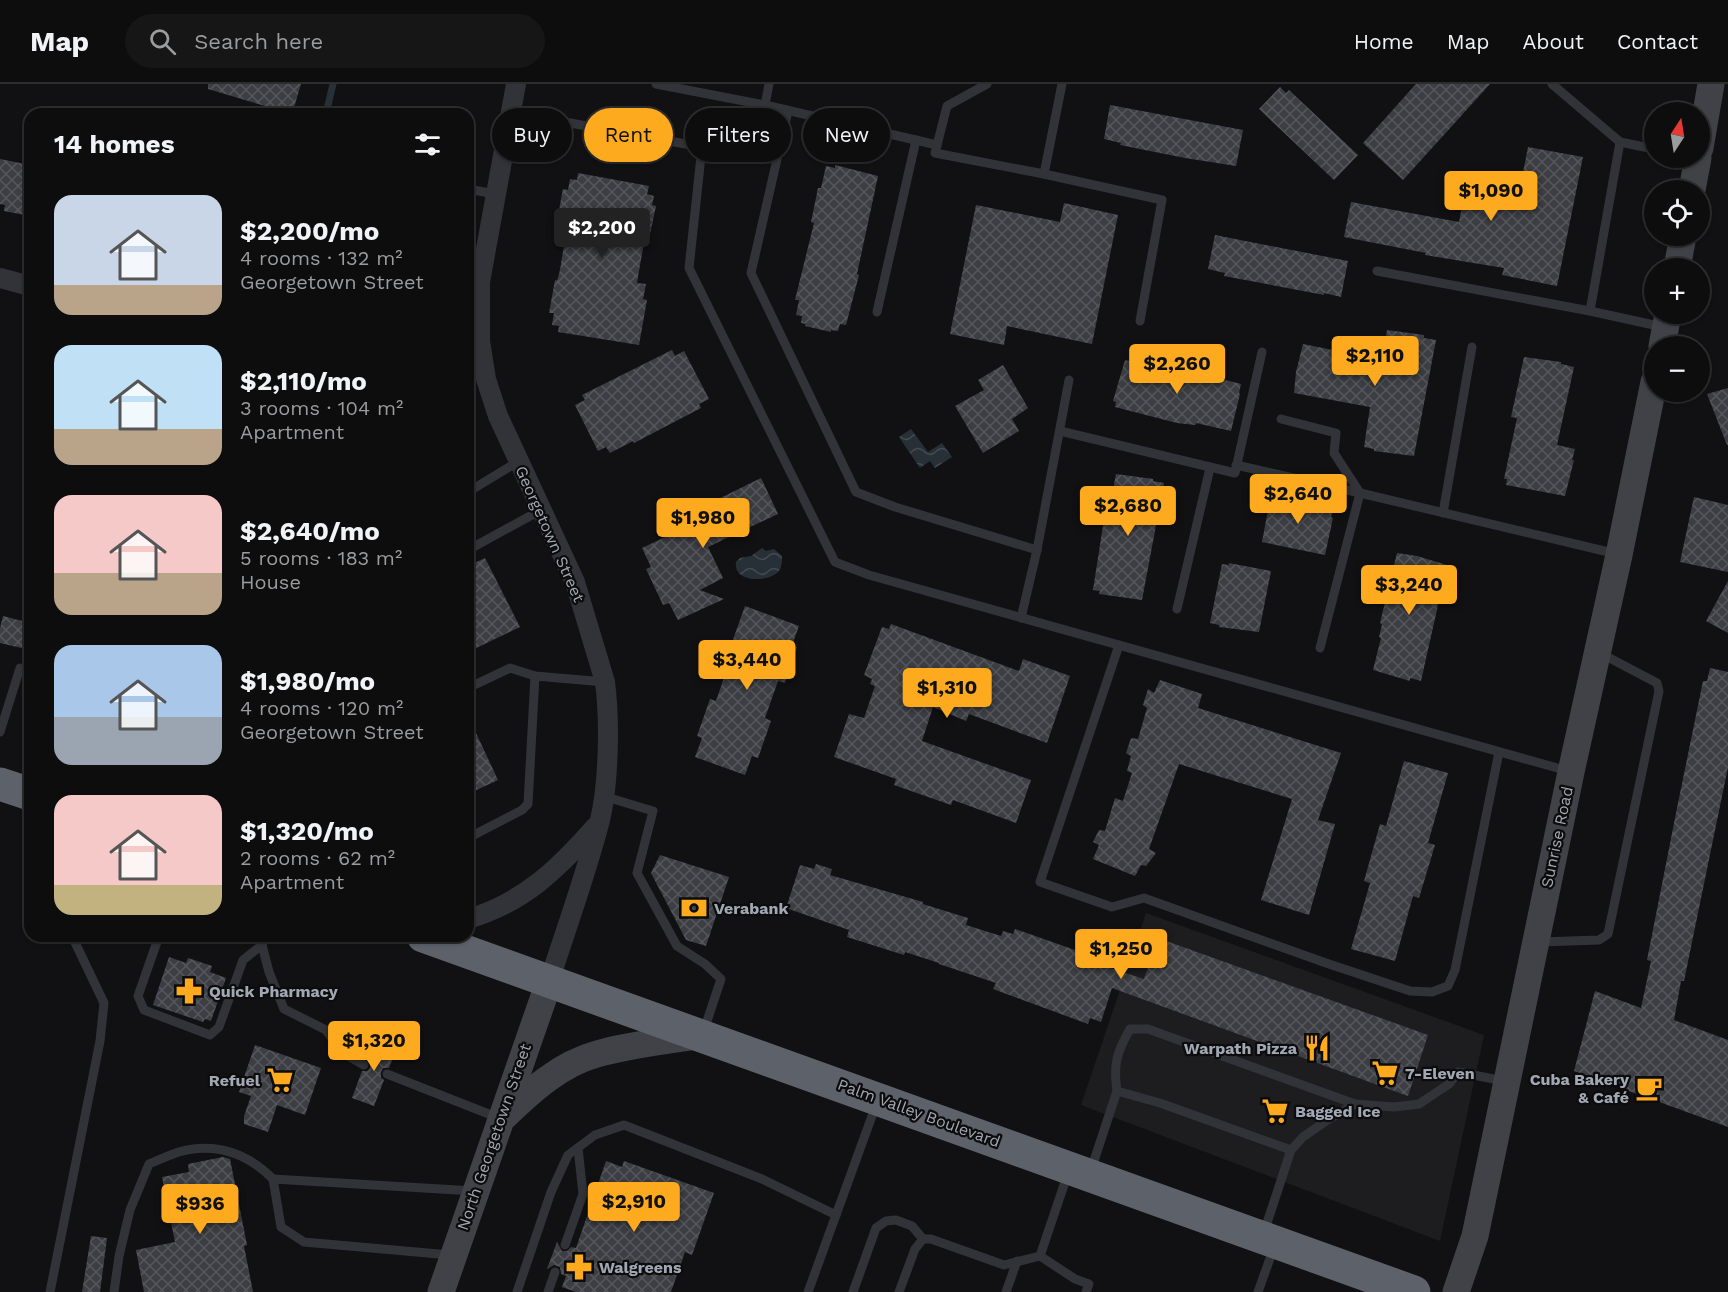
<!DOCTYPE html>
<html lang="en">
<head>
<meta charset="utf-8">
<style>
	:root { --surface:#0d0d0e; --page:#161617; --text:#f1f3f6; --muted:#9a9c9e; --line:#2d2d2e; --accent:#fdaa1f }
	body { margin:0; font-family:"Work Sans",sans-serif; background:var(--page); color:var(--text); height:100vh; display:flex; flex-direction:column; font-size:22px; white-space:nowrap }
	* { box-sizing:border-box; margin:0 }
	p { font-size:20px; color:var(--muted) }
	.icon { flex:none; width:33px; height:33px; fill:none; stroke:currentColor; stroke-width:2; stroke-linecap:round; stroke-linejoin:round }
	.map { position:relative; flex:1; overflow:hidden }
	.side { position:absolute; left:24px; top:24px; width:450px; height:834px; display:flex; flex-direction:column; background:var(--surface); border-radius:18px; box-shadow:0 2px 4px #0004,0 0 0 2px var(--line) }
	.side>* { flex:none }
	.guide { position:absolute; left:492px; top:24px; width:570px; height:54px; display:flex; gap:12px }
	.needle { width:39px; rotate:12deg }
	.controls { position:absolute; left:1644px; top:18px; display:grid; gap:12px }
	.controls a { display:grid; place-items:center; width:66px; height:66px; border-radius:50%; background:var(--surface); box-shadow:0 2px 4px #0004,0 0 0 2px var(--line); font-size:30px }
	.price { position:absolute; translate:-50% -51px; padding:0 14px; border-radius:6px; background:var(--accent); color:#111; font-size:20px; line-height:39px; filter:drop-shadow(0 2px 3px #0008) }
	.price::after { content:''; position:absolute; left:50%; top:36px; width:18px; height:14px; margin-left:-9px; background:inherit; clip-path:polygon(0 0,100% 0,50% 100%) }
	.price.on { background:#222; color:#fff }
	ul { padding:0; list-style:none }
	li { display:flex; align-items:center; gap:18px; height:150px; padding:0 30px }
	li span { display:grid; place-items:center; flex:none; width:168px; height:120px; border-radius:18px; color:#555 }
	li>.icon { margin-inline-start:auto }
	span .icon { width:72px; height:72px; fill:#fffc; stroke-width:1 }
	li b { font-size:26px }
	h2 { display:flex; justify-content:space-between; align-items:center; height:72px; padding:0 30px; font-size:26px }
	.pill { padding:0 21px; border-radius:27px; background:var(--surface); box-shadow:0 2px 4px #0004,0 0 0 2px var(--line); font-size:21px; line-height:54px }
	.pill.on { background:var(--accent); color:#111 }
	header { display:flex; align-items:center; gap:36px; box-sizing:border-box; height:84px; padding:0 30px; background:var(--surface); border-bottom:2px solid var(--line) }
	header strong { font-size:28px }
	nav { display:flex; gap:33px; margin-inline-start:auto; font-size:21px }
	.search { width:420px; height:54px; background:var(--page); display:flex; align-items:center; gap:15px; box-sizing:border-box; padding:0 21px; border-radius:33px; color:var(--muted); font-size:22px }
	.map>svg:first-child { display:block }
</style>
</head>
<body>
<header>
<strong>Map</strong>
<div class="search"><svg class="icon" aria-label="search" viewBox="0 0 24 24"><circle cx="10" cy="10" r="6"/><path d="M15 15l6 6"/></svg>Search here</div>
<nav><a>Home</a><a>Map</a><a>About</a><a>Contact</a></nav>
</header>
<div class="map">
<svg width="1728" height="1208" viewBox="0 0 1728 1208">
	<defs>
		<pattern id="water-waves" width="16" height="10" patternUnits="userSpaceOnUse" patternTransform="scale(1.5)"><rect width="16" height="10" fill="#273037"/><path d="M0 5q4-4 8 0t8 0" fill="none" stroke="#434b52"/></pattern>
		<pattern id="building-cross-hatch" width="8" height="8" patternUnits="userSpaceOnUse" patternTransform="scale(1.5)"><rect width="8" height="8" fill="#3d3e43"/><path d="M0 0l8 8M0 8l8-8" fill="none" stroke="#56575c"/></pattern>
	</defs>
	<rect width="100%" height="100%" fill="#111113"/>
	<!-- built -->
	<path fill="#1d1d20" d="M1146 829 1484 951 1440 1157 1081 1021Z"/>
	<!-- water -->
	<g fill="url(#water-waves)">
		<path d="M911 345 928 368 942 359 952 373 935 384 930 377 920 384 899 353Z"/>
		<path d="M762 464 766 467 774 465 782 472C782 477 782 483 779 487 769 499 733 499 736 478L740 474 751 472Z"/>
	</g>
	<g fill="none" stroke-linecap="round" stroke-linejoin="round">
		<!-- stream -->
		<path stroke="#273037" stroke-width="7" d="M326 30 333 0"/>
	</g>
	<!-- building -->
	<g fill="url(#building-cross-hatch)">
		<path d="M208 0H301L292 30 208 5Z"/>
		<path d="M1416 0H1490L1403 96 1363 59Z"/>
		<path d="M1280 3 1286 9 1289 6 1358 71 1334 96 1259 25Z"/>
		<path d="M1110 21 1243 46 1236 82 1185 74 1120 61 1121 59 1104 55Z"/>
		<path d="M1528 63 1583 73 1557 202 1502 191 1504 184 1425 171 1426 169 1344 153 1351 118 1459 138 1466 100 1519 109Z"/>
		<path d="M0 75 30 81V132L4 127 5 121 0 120Z"/>
		<path d="M835 81 878 92 857 190 859 191 846 241 840 240 838 247 831 246V248L805 242 806 240 801 239 802 232 796 231 799 216H795L814 139 811 138 818 104H821L826 82 835 84Z"/>
		<path d="M578 89 649 102 647 110 654 112 652 121 656 122 649 155 645 154 638 192 637 199 646 200 643 215 647 216 639 261 558 248 559 242 552 241 554 229H549L555 196 557 197 560 186 566 149 559 148 561 137 557 136 563 105 568 106 570 95 577 96Z"/>
		<path d="M1064 119 1118 131 1092 260 1007 242 1004 261 950 250 976 121 1060 138Z"/>
		<path d="M1215 151 1348 177 1341 213 1324 209V211L1224 192 1225 189 1208 185Z"/>
		<path d="M1387 246 1424 251V254L1436 256 1414 372 1374 367V365L1364 363 1370 323 1294 309 1296 288 1303 260 1382 276Z"/>
		<path d="M672 266 675 272 684 267 709 315 699 320 701 324 634 359 633 357 610 369 606 363 598 367 575 321 585 316 582 311Z"/>
		<path d="M1524 273 1561 278V280L1574 283 1557 361 1575 365 1572 376H1574L1565 412 1506 401 1507 395H1504L1517 334 1511 333Z"/>
		<path d="M1125 276 1163 284V282H1170L1241 300 1239 309 1240 310 1231 347 1196 339 1195 341 1177 339 1115 323 1116 318 1113 317Z"/>
		<path d="M1003 281 1028 324 1012 335 1019 347 983 369 955 322 984 306 978 296Z"/>
		<path d="M1728 304V361H1727L1707 310Z"/>
		<path d="M1116 390 1153 395V397L1164 399 1142 516 1099 510 1100 507 1093 506 1104 435H1106L1110 423Z"/>
		<path d="M761 394 778 430 708 463 723 494 700 506 724 515 678 536 669 519 663 521 646 485 651 483 642 464 703 435 698 425Z"/>
		<path d="M1271 410 1334 423 1331 433 1333 434 1325 471 1262 458Z"/>
		<path d="M1694 413 1728 421V488L1680 478Z"/>
		<path d="M1397 469 1417 472 1447 481 1421 597 1410 594V597L1373 586 1381 554 1379 553 1382 540 1380 539Z"/>
		<path d="M485 474 520 543 468 568V482Z"/>
		<path d="M1229 479 1271 487 1259 548 1219 543V541L1210 539 1222 480 1229 481Z"/>
		<path d="M1728 497V549L1706 537Z"/>
		<path d="M745 522 799 542 792 561 797 563 785 599 778 597 765 634 771 637 758 674 752 672 745 691 695 673 702 654 697 652 710 615 716 617 729 579 725 578Z"/>
		<path d="M3 532 30 539V566L0 559V544Z"/>
		<path d="M891 540 1019 587 1023 575 1070 592 1047 659 969 630 966 637 933 623 922 657 1031 696 1016 739 953 716 951 721 894 701 896 695 834 673 849 630 864 634 875 602 870 600 872 595 864 591 882 543 889 545Z"/>
		<path d="M1710 584 1728 588V683L1684 897H1681L1674 936 1728 956V1043L1574 987 1595 907 1641 924 1651 877 1647 876 1677 724 1703 597H1707Z"/>
		<path d="M1160 596 1202 610 1198 624 1341 669 1318 736 1335 740 1309 831 1261 816 1292 715 1179 680 1149 765 1156 769 1146 782 1141 781 1135 792 1093 775 1099 761 1093 758 1099 746 1105 747 1115 714 1123 717 1132 689 1127 687 1131 672 1126 669 1131 654 1138 655 1147 624 1143 621 1148 605 1154 609Z"/>
		<path d="M468 632 498 696 468 710Z"/>
		<path d="M1404 677 1448 689 1428 759 1435 761 1432 771 1419 814 1413 812 1395 877 1351 865 1370 799 1364 797 1380 740 1386 742Z"/>
		<path d="M660 771 729 793 706 862 686 856 651 789Z"/>
		<path d="M816 780 832 785 830 791 923 818V820L968 834 966 841 1001 852 1003 847 1013 850 1015 845 1109 878 1107 883 1144 895 1158 854 1428 951 1408 1012 1112 904 1101 938 1090 934 1088 940 993 905 996 899 939 880V879L905 868 904 871 847 853 849 846 786 824 800 781 814 785Z"/>
		<path d="M169 873 186 879 188 874 212 882 210 888 226 894 211 937 205 935 203 938 153 921Z"/>
		<path d="M375 954 397 963 389 984H383L381 988V994L384 996 374 1022 352 1014 362 987H367L370 984V978L367 975Z"/>
		<path d="M255 961 321 984 305 1031 277 1021 268 1048 244 1040V1032L251 1012 239 1008Z"/>
		<path d="M223 1073 230 1075 247 1161 244 1162 253 1208H144L136 1166 175 1158 162 1093 189 1088 188 1080Z"/>
		<path d="M606 1077 622 1083 624 1077 714 1109 692 1171 685 1168 671 1208H576L562 1203 566 1192 561 1190 560 1183 554 1181 547 1185 557 1158 562 1167H567L571 1163 576 1164Z"/>
		<path d="M91 1152 107 1154 100 1208H82Z"/>
	</g>
	<g fill="none" stroke-linecap="round" stroke-linejoin="round">
		<!-- lane -->
		<g stroke="#323338" stroke-width="9">
			<path d="M656 0 765 21"/>
			<path d="M769 0 765 21 937 61"/>
			<path d="M987 0 947 22 935 69 1044 90"/>
			<path d="M1062 0 1044 90 1162 116 1140 237"/>
			<path d="M1552 0 1620 58"/>
			<path d="M788 27 751 189 856 408 895 423 1037 466"/>
			<path d="M510 28 702 63 689 184 835 478 869 491 1568 687"/>
			<path d="M468 105 495 110"/>
			<path d="M1377 187 1590 227 1663 243"/>
			<path d="M1590 227 1620 58 1654 65"/>
			<path d="M877 228 916 56"/>
			<path d="M1281 335 1336 349 1334 369 1360 409"/>
			<path d="M1060 347 1235 389 1262 268"/>
			<path d="M1236 381 1360 409"/>
			<path d="M468 408 519 377"/>
			<path d="M1443 429 1472 263"/>
			<path d="M468 466 541 426"/>
			<path d="M1177 525 1210 384"/>
			<path d="M1021 534 1037 466 1069 296"/>
			<path d="M1119 561 1040 798 1112 823 1144 814 1326 879 1410 907 1432 908 1448 902 1455 886 1499 668"/>
			<path d="M1320 564 1360 409 1617 470"/>
			<path d="M468 604 510 584 535 592 605 598"/>
			<path d="M0 648 20 584"/>
			<path d="M603 712 653 727 637 789 677 862 705 880 721 895 704 946"/>
			<path d="M468 754 522 726 528 720 535 592"/>
			<path d="M159 852 138 912 144 926 210 951 219 943 243 876 262 861"/>
			<path d="M266 852 262 861 269 888 284 925 326 946 343 969 364 981"/>
			<path d="M1540 858 1599 856 1608 850 1659 607 1657 599 1600 569"/>
			<path d="M387 990 499 1034"/>
			<path d="M1117 1007C1113 980 1117 968 1130 945H1148L1355 1020"/>
			<path d="M1091 1086 1117 1007 1160 1019 1291 1066"/>
			<path d="M1068 1089 1040 1172 1075 1195 1089 1200 1086 1208"/>
			<path d="M1264 1148 1291 1066 1303 1053 1329 1035 1355 1020 1394 1023 1419 1020 1449 1000 1458 988 1504 997"/>
			<path d="M565 1161 583 1110 578 1064"/>
			<path d="M450 1171 304 1158 281 1143 273 1095 474 1107"/>
			<path d="M50 1208 100 957 104 919 72 852"/>
			<path d="M114 1208 119 1172 130 1126 149 1080C162 1075 178 1066 193 1065 224 1061 251 1073 273 1095"/>
			<path d="M517 1208 551 1108 568 1071 595 1051 624 1041 762 1095 836 1131"/>
			<path d="M548 1208 555 1188"/>
			<path d="M808 1208 876 1021"/>
			<path d="M853 1208 876 1144 886 1137 896 1136 912 1142 923 1155"/>
			<path d="M899 1208 915 1165 923 1155H931L1004 1181 1040 1172"/>
			<path d="M1006 1208 1017 1177"/>
			<path d="M1258 1208 1274 1163"/>
		</g>
		<!-- street -->
		<g stroke="#323338" stroke-width="20">
			<path d="M516 0 480 198V257L486 295 498 332 575 498 605 598C610 637 609 702 599 740 585 793 566 845 549 898"/>
			<path d="M0 194 30 202"/>
			<path d="M468 835C523 819 558 785 595 743"/>
		</g>
		<!-- secondary -->
		<g stroke="#404248" stroke-width="27">
			<path d="M1700 64 1711 0"/>
			<path d="M1692 106 1698 74"/>
			<path d="M1677 184 1683 152"/>
			<path d="M1662 262 1668 230"/>
			<path d="M505 1032C531 1007 560 980 597 970 631 960 667 957 702 951"/>
			<path d="M441 1208 549 898"/>
			<path d="M1456 1208 1475 1152 1571 688 1619 471 1654 298"/>
		</g>
		<!-- highway -->
		<g stroke="#5d6169" stroke-width="33">
			<path d="M0 700 30 710"/>
			<path d="M423 852 1414 1208"/>
		</g>
	</g>
	<!-- icons -->
	<defs>
		<g id="bank-bare" transform="scale(2.07)"><path d="M-6-4H6V4H-6ZM0-2.3a2.3 2.3 0 1 0 0 4.6a2.3 2.3 0 1 0 0-4.6Z" fill="#fdaa1f" stroke="#0c0c0d" stroke-width="2.5" paint-order="stroke"/></g>
		<g id="pharmacy-bare" transform="scale(2.07)"><path d="M-2-6h4v4h4v4h-4v4h-4v-4h-4v-4h4Z" fill="#fdaa1f" stroke="#0c0c0d" stroke-width="2.5" paint-order="stroke"/></g>
		<g id="restaurant-bare" transform="scale(2.07)"><path d="M-5-6h1v4h1v-4h1v4h1v-4h1v5L-1.5 .5V6h-2V.5L-5-1ZM5-6V6H3V1.5H1.5Q1.5-4 5-6Z" fill="#fdaa1f" stroke="#0c0c0d" stroke-width="2.5" paint-order="stroke"/></g>
		<g id="supermarket-bare" transform="scale(2.07)"><path d="M-6-5.5h2.5l.6 2H6L4.5 2H-2.5L-4.4-4H-6ZM-1.5 3.2a1.3 1.3 0 1 0 .1 0ZM3 3.2a1.3 1.3 0 1 0 .1 0Z" fill="#fdaa1f" stroke="#0c0c0d" stroke-width="2.5" paint-order="stroke"/></g>
		<g id="cafe-bare" transform="scale(2.07)"><path d="M-5.5-4.5H6V0H3Q3 3.5 0 3.5H-2.5Q-5.5 3.5-5.5 0ZM3-3.2v2h1.7v-2ZM-6 4.5H4V6H-6Z" fill="#fdaa1f" stroke="#0c0c0d" stroke-width="2.5" paint-order="stroke"/></g>
	</defs>
	<g fill-rule="evenodd">
		<use href="#bank-bare" x="694" y="824"/>
		<use href="#pharmacy-bare" x="189" y="907"/>
		<use href="#restaurant-bare" x="1317" y="964"/>
		<use href="#supermarket-bare" x="1385" y="989"/>
		<use href="#supermarket-bare" x="280" y="996"/>
		<use href="#cafe-bare" x="1649" y="1004"/>
		<use href="#supermarket-bare" x="1275" y="1027"/>
		<use href="#pharmacy-bare" x="579" y="1183"/>
	</g>
	<g text-anchor="middle" dominant-baseline="central" stroke-width="4.5" stroke-linejoin="round" paint-order="stroke">
		<!-- street labels -->
		<g font-size="16" fill="#a1a8b4" stroke="#0c0c0d">
			<text transform="translate(550 450) rotate(66)">Georgetown Street</text>
			<text transform="translate(1557 753) rotate(-78)">Sunrise Road</text>
			<text transform="translate(919 1029) rotate(20)">Palm Valley Boulevard</text>
			<text transform="translate(494 1053) rotate(-71)">North Georgetown Street</text>
		</g>
		<!-- poi labels -->
		<g font-size="16" font-weight="bold" fill="#a1a8b4" stroke="#0c0c0d" text-anchor="start">
			<text x="714" y="824">Verabank</text>
			<text x="209" y="907">Quick Pharmacy</text>
			<text x="1297" y="964" text-anchor="end">Warpath Pizza</text>
			<text x="1405" y="989">7-Eleven</text>
			<text x="1629" y="995" text-anchor="end">Cuba Bakery<tspan x="1629" dy="18">&amp; Café</tspan></text>
			<text x="260" y="996" text-anchor="end">Refuel</text>
			<text x="1295" y="1027">Bagged Ice</text>
			<text x="599" y="1183">Walgreens</text>
		</g>
	</g>
</svg>
<div class="controls">
<a><svg class="needle" viewBox="-14 -14 28 28"><path d="M0-13l5 13h-10z" fill="#e53935"/><path d="M0 13l5-13h-10z" fill="#9a9c9e"/></svg></a>
<a><svg class="icon" aria-label="locate" viewBox="0 0 24 24"><circle cx="12" cy="12" r="6"/><path d="M12 2v4M12 18v4M2 12h4M18 12h4"/></svg></a>
<a>+</a>
<a>−</a>
</div>
<b class="price" style="left:1491px;top:138px">$1,090</b>
<b class="price on" style="left:602px;top:175px">$2,200</b>
<b class="price" style="left:1375px;top:303px">$2,110</b>
<b class="price" style="left:1177px;top:311px">$2,260</b>
<b class="price" style="left:1298px;top:441px">$2,640</b>
<b class="price" style="left:1128px;top:453px">$2,680</b>
<b class="price" style="left:703px;top:465px">$1,980</b>
<b class="price" style="left:1409px;top:532px">$3,240</b>
<b class="price" style="left:747px;top:607px">$3,440</b>
<b class="price" style="left:947px;top:635px">$1,310</b>
<b class="price" style="left:1121px;top:896px">$1,250</b>
<b class="price" style="left:374px;top:988px">$1,320</b>
<b class="price" style="left:634px;top:1149px">$2,910</b>
<b class="price" style="left:200px;top:1151px">$936</b>
<div class="guide">
<a class="pill">Buy</a>
<a class="pill on">Rent</a>
<a class="pill">Filters</a>
<a class="pill">New</a>
</div>
<section class="side">
<h2>14 homes<svg class="icon" aria-label="filters" viewBox="0 0 24 24"><path d="M4 7h16M4 17h16"/><circle cx="9" cy="7" r="2"/><circle cx="15" cy="17" r="2"/></svg></h2>
<ul>
<li><span style="background:linear-gradient(#c9d6e8 75%,#b9a48a 0)"><svg class="icon" aria-label="home" viewBox="0 0 24 24"><path d="M3 11l9-7 9 7M6 9v11h12V9"/></svg></span><div><b>$2,200/mo</b><p>4 rooms · 132 m²</p><p>Georgetown Street</p></div></li>
<li><span style="background:linear-gradient(#bfe0f5 70%,#b9a48a 0)"><svg class="icon" aria-label="home" viewBox="0 0 24 24"><path d="M3 11l9-7 9 7M6 9v11h12V9"/></svg></span><div><b>$2,110/mo</b><p>3 rooms · 104 m²</p><p>Apartment</p></div></li>
<li><span style="background:linear-gradient(#f6c9c9 65%,#b9a48a 0)"><svg class="icon" aria-label="home" viewBox="0 0 24 24"><path d="M3 11l9-7 9 7M6 9v11h12V9"/></svg></span><div><b>$2,640/mo</b><p>5 rooms · 183 m²</p><p>House</p></div></li>
<li><span style="background:linear-gradient(#a9c7e8 60%,#9aa5b1 0)"><svg class="icon" aria-label="home" viewBox="0 0 24 24"><path d="M3 11l9-7 9 7M6 9v11h12V9"/></svg></span><div><b>$1,980/mo</b><p>4 rooms · 120 m²</p><p>Georgetown Street</p></div></li>
<li><span style="background:linear-gradient(#f6c9c9 75%,#c2b280 0)"><svg class="icon" aria-label="home" viewBox="0 0 24 24"><path d="M3 11l9-7 9 7M6 9v11h12V9"/></svg></span><div><b>$1,320/mo</b><p>2 rooms · 62 m²</p><p>Apartment</p></div></li>
</ul>
</section>
</div>
</body>
</html>
